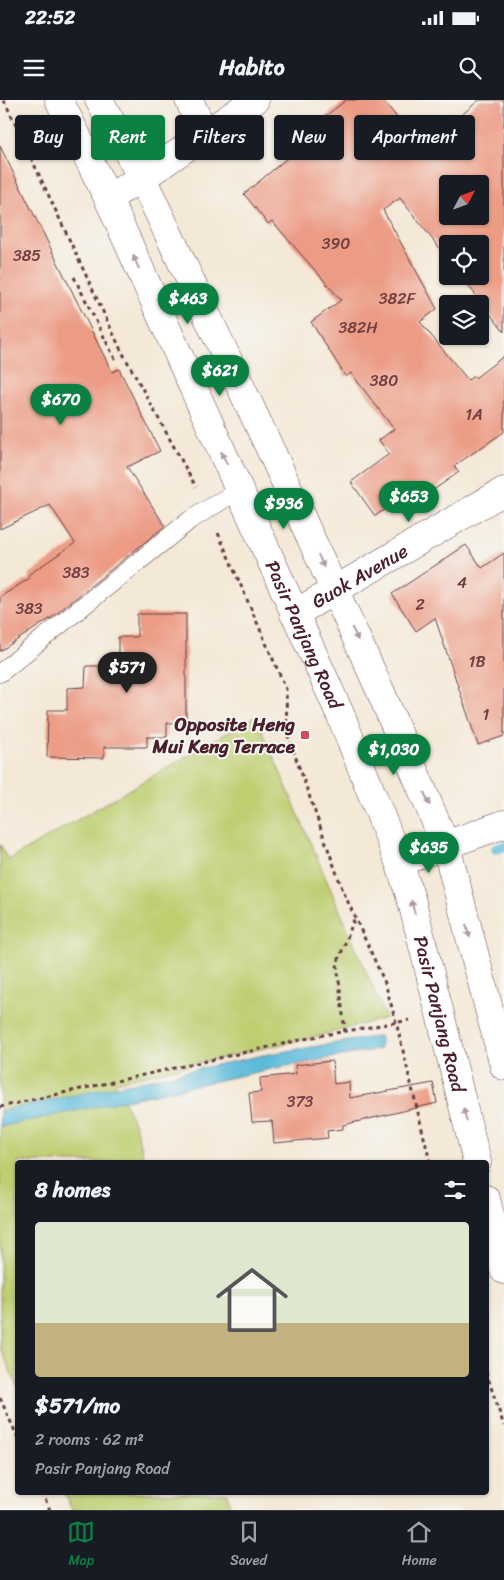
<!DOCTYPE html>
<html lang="en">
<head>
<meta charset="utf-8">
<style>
	:root { --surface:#171b24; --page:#242831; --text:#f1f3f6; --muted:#9ea1a6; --line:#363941; --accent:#0b8043 }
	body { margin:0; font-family:Sriracha,sans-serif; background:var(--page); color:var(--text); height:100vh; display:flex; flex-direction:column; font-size:19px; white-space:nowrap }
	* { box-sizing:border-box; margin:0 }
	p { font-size:16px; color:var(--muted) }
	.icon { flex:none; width:28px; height:28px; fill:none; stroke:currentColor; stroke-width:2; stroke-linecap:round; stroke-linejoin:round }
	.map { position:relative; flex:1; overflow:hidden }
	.sheet { position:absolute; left:15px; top:1060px; width:474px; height:335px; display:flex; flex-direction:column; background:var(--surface); border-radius:5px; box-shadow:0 1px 4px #0004 }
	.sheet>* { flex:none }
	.hud { position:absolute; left:15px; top:15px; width:475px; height:45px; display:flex; gap:10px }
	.needle { width:32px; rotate:49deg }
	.buttons { position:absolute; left:439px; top:75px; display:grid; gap:10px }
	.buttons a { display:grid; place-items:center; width:50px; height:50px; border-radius:5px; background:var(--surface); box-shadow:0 1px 4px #0004; font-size:25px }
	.price { position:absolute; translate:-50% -42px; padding:0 11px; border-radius:18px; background:var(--accent); color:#fff; font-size:16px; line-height:32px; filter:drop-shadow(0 1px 2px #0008) }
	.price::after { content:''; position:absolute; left:50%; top:30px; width:15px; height:11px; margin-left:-8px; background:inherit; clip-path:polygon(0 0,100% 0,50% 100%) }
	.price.current { background:#222; color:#fff }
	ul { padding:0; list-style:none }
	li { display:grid; align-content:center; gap:10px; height:265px; padding:0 20px }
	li+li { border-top:1px solid var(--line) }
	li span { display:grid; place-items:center; height:155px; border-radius:5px; color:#555 }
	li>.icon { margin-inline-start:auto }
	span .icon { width:90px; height:90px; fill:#fffc; stroke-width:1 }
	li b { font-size:21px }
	h2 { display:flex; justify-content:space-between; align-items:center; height:60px; padding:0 20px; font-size:21px }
	.pill { padding:0 18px; border-radius:5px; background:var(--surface); box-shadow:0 1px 4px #0004; font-size:18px; line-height:45px }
	.pill.current { background:var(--accent); color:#fff }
	.status { display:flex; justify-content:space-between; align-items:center; height:35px; padding:0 25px; background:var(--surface); direction:ltr }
	.status svg { height:14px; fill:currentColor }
	header { display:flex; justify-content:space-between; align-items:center; height:65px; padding:0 20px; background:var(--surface); font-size:22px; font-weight:700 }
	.tab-bar { display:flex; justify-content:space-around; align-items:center; height:70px; border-top:1px solid var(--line); background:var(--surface); font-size:14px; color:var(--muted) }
	.tab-bar a { display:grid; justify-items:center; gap:2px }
	.tab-bar .current { color:var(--accent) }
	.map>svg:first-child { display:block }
</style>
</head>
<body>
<div class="status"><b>22:52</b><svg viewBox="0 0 49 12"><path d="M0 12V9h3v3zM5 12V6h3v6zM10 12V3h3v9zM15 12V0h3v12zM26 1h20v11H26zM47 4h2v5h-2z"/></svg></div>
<header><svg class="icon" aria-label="menu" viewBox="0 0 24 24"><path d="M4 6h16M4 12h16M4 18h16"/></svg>Habito<svg class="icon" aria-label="search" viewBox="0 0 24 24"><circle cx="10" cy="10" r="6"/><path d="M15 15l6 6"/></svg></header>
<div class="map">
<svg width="504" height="1410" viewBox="0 0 504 1410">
	<rect width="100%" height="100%" fill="#f6f6f2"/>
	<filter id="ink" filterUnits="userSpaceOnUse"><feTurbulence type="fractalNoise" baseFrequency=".02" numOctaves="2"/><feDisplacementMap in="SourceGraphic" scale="10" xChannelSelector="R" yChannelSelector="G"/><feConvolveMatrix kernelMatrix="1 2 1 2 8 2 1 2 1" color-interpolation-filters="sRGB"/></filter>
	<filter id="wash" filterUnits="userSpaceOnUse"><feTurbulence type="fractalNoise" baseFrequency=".0096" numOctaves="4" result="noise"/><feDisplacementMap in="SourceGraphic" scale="20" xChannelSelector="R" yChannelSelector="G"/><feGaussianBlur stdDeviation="1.12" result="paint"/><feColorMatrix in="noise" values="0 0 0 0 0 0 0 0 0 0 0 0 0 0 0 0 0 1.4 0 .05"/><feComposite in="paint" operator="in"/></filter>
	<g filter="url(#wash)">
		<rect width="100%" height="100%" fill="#f4e8d6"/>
		<!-- green -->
		<g fill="#becf72" stroke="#84774e">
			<path d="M256 616 386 918 318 936 115 982 135 1025 145 1062H18L17 1287 0 1247V744L8 760Z"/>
			<path d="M64 1393H227L231 1410H72Z"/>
		</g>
		<!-- water -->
		<path fill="#5cbbdb" stroke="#536d83" d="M380 936V949L271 969 0 1027V1011L268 954Z"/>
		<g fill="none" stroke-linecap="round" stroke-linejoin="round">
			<!-- stream -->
			<path stroke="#5cbbdb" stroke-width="10" d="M496 749 504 746"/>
		</g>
		<g id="blocks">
			<!-- building -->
			<g fill="#ec9c85" fill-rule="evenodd">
				<path d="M346 0H383L422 49 479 0H504V232L461 176H480V144H448V159L400 98 383 110 437 209 420 222 468 280 474 276 475 278 504 256V332L454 366 459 372 422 398 415 389 375 416 351 382 389 354 379 340 394 329 351 273 346 277 311 222 341 200 272 121 268 124 244 94 303 45 298 38ZM448 84H480V116H448Z"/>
				<path d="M0 46 112 272 119 269 160 351 127 367 165 426 51 518 0 551V497L30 478 28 475 75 443 50 405 0 429Z"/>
				<path d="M466 445 482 468 504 453V636L478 645 435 518 416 531 392 494Z"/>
				<path d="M137 514H186V623H167V637H147V647H104V658L47 657 48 610H67V588L85 587 86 566H118V537H137Z"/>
				<path d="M332 961 334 984 349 982 350 998 433 983 437 1003 343 1025V1029L327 1031 328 1038 274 1043 272 1021 252 1022 249 993 261 992 260 978 296 974 295 965Z"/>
			</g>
		</g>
	</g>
	<g filter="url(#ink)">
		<use href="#blocks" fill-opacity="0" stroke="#643d45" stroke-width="1"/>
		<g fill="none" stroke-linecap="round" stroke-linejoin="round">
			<!-- lane casing -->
			<g stroke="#643d45" stroke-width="19">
				<path id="lane" d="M0 573 190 420 239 390"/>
			</g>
			<!-- street casing -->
			<g stroke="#643d45" stroke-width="29">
				<g id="street">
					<path d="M189 0 205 35"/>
					<path d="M108 98 142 78 255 0"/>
					<path id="s1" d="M294 514 504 391"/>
					<path d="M399 762 504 724"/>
				</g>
			</g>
			<!-- secondary casing -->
			<g stroke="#643d45" stroke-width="29">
				<g id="secondary">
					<path id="s2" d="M59 0 108 98 341 616 399 762 412 802 477 1062"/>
					<path d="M99 0 142 78 272 353 380 590 446 746 504 966"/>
					<path d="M486 1099 504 1170"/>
				</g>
			</g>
			<!-- path -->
			<g stroke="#643d45" stroke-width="3" stroke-dasharray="4 4" stroke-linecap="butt">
				<path d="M4 0 120 248 196 387"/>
				<path d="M74 177 115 259"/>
				<path d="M218 433 286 589 287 633 343 791 385 883 396 922 430 1062"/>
				<path d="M345 932 337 864 355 817"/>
				<path d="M0 1007 318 936 410 920"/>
				<path d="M486 1272 504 1326"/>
				<path d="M0 1298 18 1338"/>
				<path d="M42 1392 50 1410"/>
			</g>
			<!-- lane -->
			<use href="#lane" stroke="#fff" stroke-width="18"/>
			<!-- street -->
			<use href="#street" stroke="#fff" stroke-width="28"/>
			<!-- secondary -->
			<use href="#secondary" stroke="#fff" stroke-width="28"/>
		</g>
		<!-- one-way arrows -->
		<defs><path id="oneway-solid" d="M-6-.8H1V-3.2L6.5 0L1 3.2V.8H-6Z" transform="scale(1.25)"/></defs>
		<g fill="#ae9aa0">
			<use href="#oneway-solid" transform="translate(136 162) rotate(-114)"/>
			<use href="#oneway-solid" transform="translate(224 358) rotate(-114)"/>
			<use href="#oneway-solid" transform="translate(321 461) rotate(66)"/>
			<use href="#oneway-solid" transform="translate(355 534) rotate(65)"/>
			<use href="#oneway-solid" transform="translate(427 699) rotate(67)"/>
			<use href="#oneway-solid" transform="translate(413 807) rotate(-105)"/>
			<use href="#oneway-solid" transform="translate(468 831) rotate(75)"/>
			<use href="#oneway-solid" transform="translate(465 1015) rotate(-104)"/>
		</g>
	</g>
	<!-- markers -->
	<rect fill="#d1495b" stroke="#f6f6f2" stroke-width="2" x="300" y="630" width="10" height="10" rx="2.5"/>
	<g text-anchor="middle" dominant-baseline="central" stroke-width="4" stroke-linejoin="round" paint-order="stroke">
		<!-- number labels -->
		<g font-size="16" fill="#723e42">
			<text x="336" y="143">390</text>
			<text x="27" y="155">385</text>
			<text x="397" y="198">382F</text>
			<text x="358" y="227">382H</text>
			<text x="384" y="280">380</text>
			<text x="474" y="314">1A</text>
			<text x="76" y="472">383</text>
			<text x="462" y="482">4</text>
			<text x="420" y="504">2</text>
			<text x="29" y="508">383</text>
			<text x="477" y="561">1B</text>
			<text x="486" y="614">1</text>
			<text x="300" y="1001">373</text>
		</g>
		<!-- street labels -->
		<g font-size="19" fill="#4a1f2b" stroke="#f6f6f2">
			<text stroke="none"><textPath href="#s1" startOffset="76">Guok Avenue</textPath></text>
			<text stroke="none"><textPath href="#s2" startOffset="588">Pasir Panjang Road</textPath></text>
			<text stroke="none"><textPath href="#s2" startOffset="992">Pasir Panjang Road</textPath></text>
		</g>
		<!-- poi labels -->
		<g font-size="19" font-weight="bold" fill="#4a1f2b" stroke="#f6f6f2" text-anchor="end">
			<text x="295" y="624">Opposite Heng<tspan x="295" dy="22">Mui Keng Terrace</tspan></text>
		</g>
	</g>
</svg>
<div class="buttons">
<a><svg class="needle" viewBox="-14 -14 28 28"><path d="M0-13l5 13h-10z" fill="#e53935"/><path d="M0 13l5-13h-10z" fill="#9ea1a6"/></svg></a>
<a><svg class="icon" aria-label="locate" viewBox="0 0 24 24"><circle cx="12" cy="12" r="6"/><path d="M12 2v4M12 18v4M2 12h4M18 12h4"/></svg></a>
<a><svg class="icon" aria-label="layers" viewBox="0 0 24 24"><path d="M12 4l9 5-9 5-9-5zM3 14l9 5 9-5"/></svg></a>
</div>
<b class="price" style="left:188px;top:225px">$463</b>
<b class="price" style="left:220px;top:297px">$621</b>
<b class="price" style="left:61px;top:326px">$670</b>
<b class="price" style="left:409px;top:423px">$653</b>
<b class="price" style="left:284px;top:430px">$936</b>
<b class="price current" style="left:127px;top:594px">$571</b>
<b class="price" style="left:394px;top:676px">$1,030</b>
<b class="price" style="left:429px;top:774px">$635</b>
<div class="hud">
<a class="pill">Buy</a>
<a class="pill current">Rent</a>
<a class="pill">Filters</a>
<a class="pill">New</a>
<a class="pill">Apartment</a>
</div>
<section class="sheet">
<h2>8 homes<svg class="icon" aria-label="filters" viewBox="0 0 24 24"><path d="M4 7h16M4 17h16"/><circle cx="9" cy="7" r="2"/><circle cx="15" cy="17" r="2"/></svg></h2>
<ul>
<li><span style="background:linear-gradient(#dfe7d0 65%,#c2b280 0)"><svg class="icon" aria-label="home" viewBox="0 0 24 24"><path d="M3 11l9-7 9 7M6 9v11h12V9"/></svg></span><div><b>$571/mo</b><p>2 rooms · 62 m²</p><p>Pasir Panjang Road</p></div></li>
</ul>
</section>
</div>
<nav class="tab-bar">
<a class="current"><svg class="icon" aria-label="map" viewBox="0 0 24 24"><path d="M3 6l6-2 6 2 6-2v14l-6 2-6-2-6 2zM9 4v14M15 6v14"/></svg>Map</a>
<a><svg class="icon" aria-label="saved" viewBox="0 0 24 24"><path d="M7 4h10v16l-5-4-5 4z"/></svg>Saved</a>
<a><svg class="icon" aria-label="home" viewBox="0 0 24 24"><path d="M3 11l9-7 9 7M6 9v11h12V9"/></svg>Home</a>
</nav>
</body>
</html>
